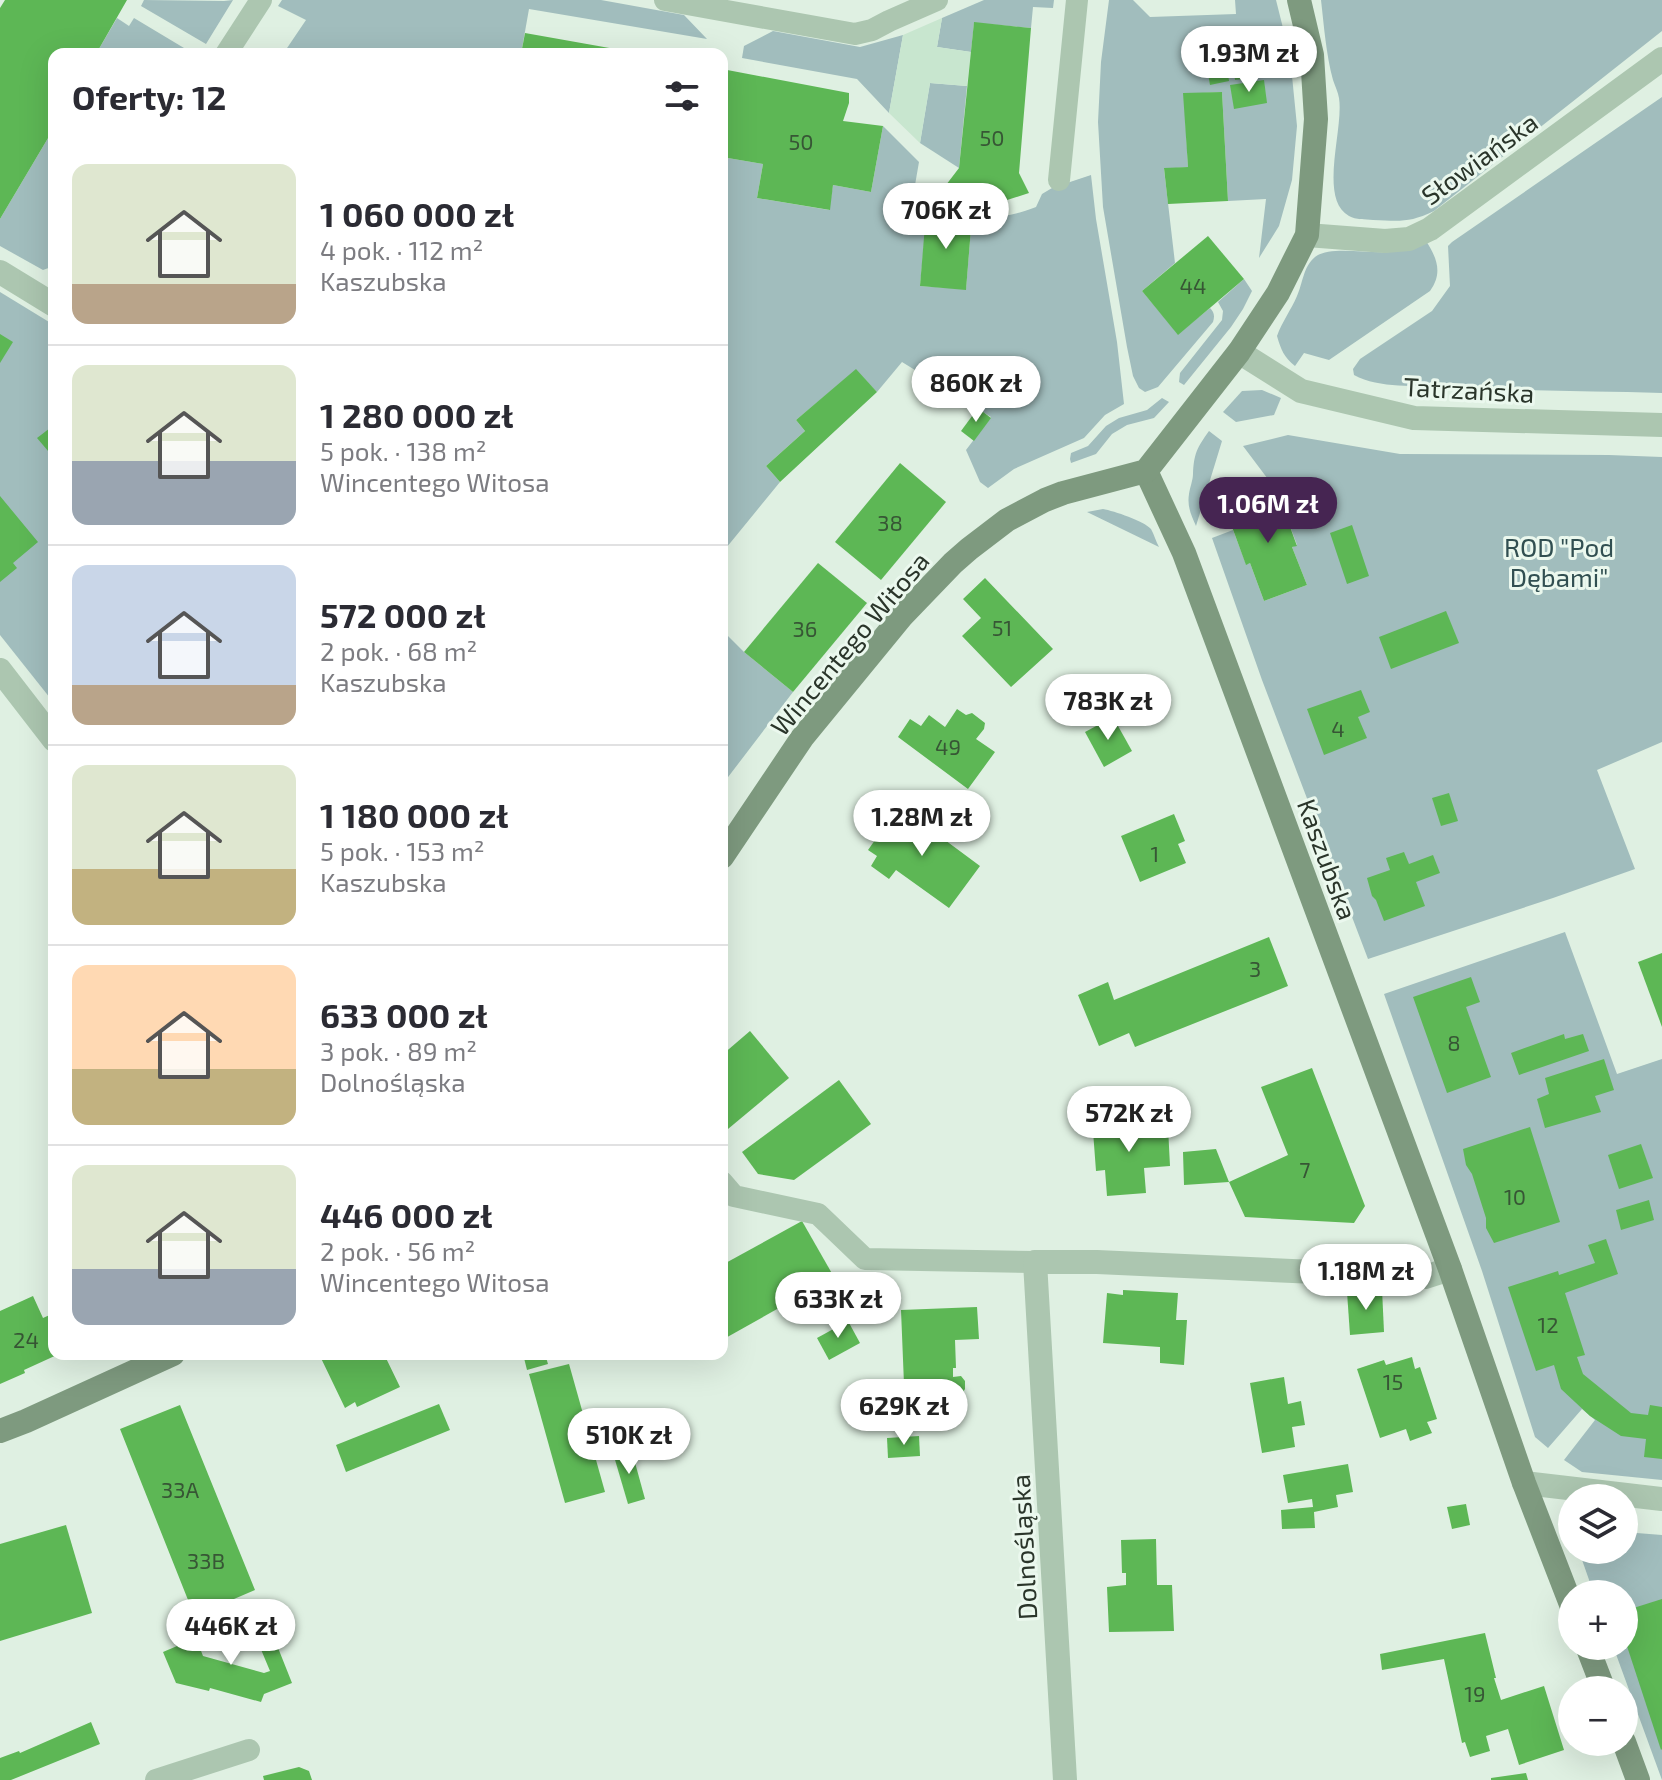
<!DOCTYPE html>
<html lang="pl">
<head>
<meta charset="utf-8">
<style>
	:root { --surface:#fff; --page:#f2f2f3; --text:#2b2b33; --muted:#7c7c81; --line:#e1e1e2; --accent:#462552 }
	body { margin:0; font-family:"Exo 2",sans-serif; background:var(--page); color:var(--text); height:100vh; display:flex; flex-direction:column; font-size:30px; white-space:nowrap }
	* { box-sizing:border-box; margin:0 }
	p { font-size:26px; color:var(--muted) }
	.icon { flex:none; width:44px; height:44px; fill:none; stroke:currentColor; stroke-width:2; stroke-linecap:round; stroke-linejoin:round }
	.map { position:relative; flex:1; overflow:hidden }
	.panel { position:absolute; left:48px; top:48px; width:680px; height:1312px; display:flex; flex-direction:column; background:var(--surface); border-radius:16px; box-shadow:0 8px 32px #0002 }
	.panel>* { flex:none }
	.buttons { position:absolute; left:1558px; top:1484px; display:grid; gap:16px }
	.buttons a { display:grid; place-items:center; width:80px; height:80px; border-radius:50%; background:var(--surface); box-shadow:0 8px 32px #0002; font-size:40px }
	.price { position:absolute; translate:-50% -68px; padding:0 18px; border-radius:28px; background:#fff; color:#222; font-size:26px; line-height:52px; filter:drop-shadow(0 2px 4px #0008) }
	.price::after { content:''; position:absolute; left:50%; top:48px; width:24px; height:18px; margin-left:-12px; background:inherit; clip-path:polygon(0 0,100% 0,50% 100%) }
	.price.selected { background:var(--accent); color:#fff }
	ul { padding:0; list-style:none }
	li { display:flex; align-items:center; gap:24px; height:200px; padding:0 24px }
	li+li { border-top:2px solid var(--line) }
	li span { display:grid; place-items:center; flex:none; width:224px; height:160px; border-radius:16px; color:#555 }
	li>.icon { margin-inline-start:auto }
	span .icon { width:96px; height:96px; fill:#fffc; stroke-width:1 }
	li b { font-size:34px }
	h2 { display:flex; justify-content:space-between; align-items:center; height:96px; padding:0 24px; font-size:34px }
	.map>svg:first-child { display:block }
</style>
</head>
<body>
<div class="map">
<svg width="1662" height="1780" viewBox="0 0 1662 1780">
	<rect width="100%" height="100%" fill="#dff0e2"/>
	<!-- green -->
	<g fill="#a1bdbd">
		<path d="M144 0 224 1 233 0 206 44 141 6Z"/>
		<path d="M282 0H601L684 15 707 39 529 9 521 54H283L306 20 278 6Z"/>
		<path d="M984 0H1054L1053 8 1033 7 1031 28 974 23 971 52 937 47 942 18Z"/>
		<path d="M1109 0H1133L1150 17 1236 14 1235 0H1276L1290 56 1297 126 1292 180 1279 226 1259 258 1266 199 1228 201 1222 92 1184 94 1188 167 1164 169 1175 263 1142 291 1178 334 1210 308C1214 312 1215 316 1213 322L1158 387 1145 392 1139 388 1133 376 1127 347 1103 207 1098 122 1101 62Z"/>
		<path d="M1321 0H1662V31L1434 211C1409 223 1400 221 1373 220 1365 219 1356 220 1349 216 1318 199 1344 129 1339 98 1338 92 1335 86 1333 80 1326 54 1324 26 1321 0Z"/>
		<path d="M117 18 129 26 134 18 194 54H96Z"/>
		<path d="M773 31 860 47 903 35 889 113 857 79 742 58 744 46Z"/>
		<path d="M930 83 967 86 959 168 920 143Z"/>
		<path d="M1662 97V393C1590 391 1517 391 1445 387 1416 385 1380 389 1354 375L1353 369 1360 359 1432 311 1450 286 1448 246 1452 242Z"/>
		<path d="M883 126 919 162 915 185 928 203 920 286 966 289 972 216C998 218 1012 216 1036 207L1042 194 1052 188 1091 175 1096 219 1117 342 1124 404 1105 415 1084 438 1014 469 988 488 980 482 966 450 991 417 902 362 877 392 856 370 796 420 805 431 766 466 780 482 722 553V157L763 164 757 198 829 210 833 185 871 192Z"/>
		<path d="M54 128V266L43 270 0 246V219Z"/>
		<path d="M1426 241C1437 258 1443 273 1430 291L1329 360 1304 353 1295 366C1284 357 1281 350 1277 336 1282 322 1291 310 1297 296 1303 283 1303 267 1315 257 1332 244 1375 256 1396 251 1406 249 1417 245 1426 241Z"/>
		<path d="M1244 279 1252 291 1243 309 1231 327 1184 385 1179 382 1180 373 1222 320 1223 311 1218 302Z"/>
		<path d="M0 292 54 325V703L0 635Z"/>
		<path d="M1262 390 1281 398 1274 415 1236 422 1223 412 1242 391Z"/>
		<path d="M1162 398 1169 402 1154 418 1127 425 1112 434 1096 454 1071 463 1070 459 1071 453 1088 446 1106 426 1119 418 1147 410Z"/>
		<path d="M1209 431 1222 441 1196 526C1191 515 1187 506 1189 494 1190 487 1193 480 1193 474 1194 453 1197 448 1209 431Z"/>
		<path d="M1288 435 1400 454 1609 455 1662 457V742L1597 770 1635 869 1553 898 1368 959 1262 680 1212 538 1233 530 1246 564 1250 563 1264 601 1307 585 1292 547 1297 545 1277 491 1243 446Z"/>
		<path d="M1103 509C1114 511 1144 521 1151 529 1154 534 1156 542 1159 547L1087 512Z"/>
		<path d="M722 630 744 652 793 692 722 785Z"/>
		<path d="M1565 932 1617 1074 1662 1059V1480L1582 1472 1564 1460 1595 1420 1582 1409 1548 1448 1535 1437 1482 1271 1384 994Z"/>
		<path d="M1624 1532 1662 1535V1780L1613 1646H1624V1594H1594L1581 1557 1589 1550H1624Z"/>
	</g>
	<!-- plaza -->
	<path fill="#c8e6cf" d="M942 18 937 47 971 52 967 86 930 83 920 143 889 113 903 35Z"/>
	<!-- building -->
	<g fill="#5db755">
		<path d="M5 0H127L96 54H54V128L0 219V8Z"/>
		<path d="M974 22 1031 28 1019 173 1029 193 1004 201H983L962 195 946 185 959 168Z"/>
		<path d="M525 33 632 52V54H521Z"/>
		<path d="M1266 51 1269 76 1235 80 1232 56Z"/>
		<path d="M1225 53 1229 81 1210 85 1205 56Z"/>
		<path d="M722 69 849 93V103L843 121 883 126 871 192 833 185 830 210 757 198 763 164 722 157Z"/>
		<path d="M1264 80 1267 103 1234 109 1230 85Z"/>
		<path d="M1222 92 1228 201 1168 204 1164 168 1188 167 1183 93Z"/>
		<path d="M926 213 972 216 966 290 920 286Z"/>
		<path d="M1208 236 1244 279 1178 335 1142 291Z"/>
		<path d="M0 334 13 342 0 363Z"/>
		<path d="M856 369 877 392 780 482 766 466 805 431 796 420Z"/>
		<path d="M978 408 991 418 974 441 961 431Z"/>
		<path d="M54 425V458L37 438Z"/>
		<path d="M900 463 946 502 881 580 835 542Z"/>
		<path d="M1277 491 1297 546 1292 547 1307 585 1264 601 1250 563 1246 565 1228 516 1232 507Z"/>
		<path d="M0 496 38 542 13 563 17 568 0 582Z"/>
		<path d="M1352 525 1369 576 1347 584 1330 533Z"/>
		<path d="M818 563 867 603 793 692 744 652Z"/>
		<path d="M985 578 1053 649 1011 687 962 636 981 618 963 599Z"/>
		<path d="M1446 611 1459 643 1391 669 1379 637Z"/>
		<path d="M1361 690 1370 712 1358 717 1367 738 1324 755 1307 709Z"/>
		<path d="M957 709 966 715 972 713 985 723 984 729 976 739 995 752 968 789 898 737 910 719 921 726 929 715 945 727Z"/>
		<path d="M1113 717 1132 751 1104 767 1085 732Z"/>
		<path d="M1449 793 1458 821 1441 826 1432 798Z"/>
		<path d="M899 806 980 866 949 908 896 870 889 879 871 866 877 856 868 850Z"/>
		<path d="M1174 814 1185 841 1178 844 1186 863 1140 882 1121 836Z"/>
		<path d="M1404 852 1409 864 1433 855 1440 873 1416 882 1425 906 1384 921 1376 900 1372 896 1367 878 1390 870 1386 858Z"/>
		<path d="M1269 937 1288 986 1135 1047 1129 1033 1099 1046 1078 995 1108 982 1114 1000Z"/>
		<path d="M1662 953V1027L1638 962Z"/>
		<path d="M1471 977 1480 1002 1466 1007 1491 1077 1447 1093 1413 997Z"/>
		<path d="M750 1031 789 1078 722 1134V1055Z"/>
		<path d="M1564 1034 1565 1039 1583 1034 1589 1051 1519 1075 1511 1053Z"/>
		<path d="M1604 1059 1614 1090 1595 1096 1601 1112 1545 1128 1537 1099 1549 1094 1545 1078Z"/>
		<path d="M1312 1068 1365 1206 1354 1223 1245 1217 1229 1182 1288 1155 1261 1087Z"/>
		<path d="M839 1080 871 1124 794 1180 758 1174 742 1152Z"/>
		<path d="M1142 1119V1128L1168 1127 1170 1166 1144 1168 1146 1193 1107 1196 1105 1170 1096 1171 1093 1131H1103L1102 1122Z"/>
		<path d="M1530 1127 1560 1222 1494 1243 1486 1228V1218L1472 1174 1466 1165 1463 1149Z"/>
		<path d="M1641 1144 1653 1178 1619 1189 1608 1155Z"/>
		<path d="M1216 1149 1229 1182 1184 1185 1183 1152Z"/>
		<path d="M1649 1200 1654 1220 1621 1230 1616 1210Z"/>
		<path d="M802 1221 834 1277 722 1340V1265Z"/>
		<path d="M1606 1239 1618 1274 1565 1293 1585 1355 1577 1357 1583 1374 1631 1413 1648 1415 1650 1405 1662 1407V1459L1644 1457 1646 1439 1621 1436 1590 1416 1561 1389 1554 1365 1536 1371 1508 1287 1558 1271 1559 1275 1595 1263 1588 1245Z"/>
		<path d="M1382 1289 1384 1332 1350 1335 1347 1292Z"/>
		<path d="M1123 1290 1178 1293 1176 1320H1187L1184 1365 1160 1363V1347L1103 1343 1107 1293 1123 1295Z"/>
		<path d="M33 1296 43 1318 54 1313V1331L49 1333 54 1344V1354H59L24 1370 25 1373 0 1384V1311Z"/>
		<path d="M977 1307 979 1339 955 1340 956 1368H953V1377L961 1376 965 1381V1389L962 1394H958V1407L905 1409 901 1310Z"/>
		<path d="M848 1321 860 1343 829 1360 817 1338Z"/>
		<path d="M319 1354H384L400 1387 357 1407 355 1402 345 1408Z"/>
		<path d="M523 1354H545L548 1364 527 1370Z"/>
		<path d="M1412 1357 1415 1369 1420 1367 1437 1419 1427 1422 1432 1433 1410 1441 1406 1429 1380 1438 1357 1369 1384 1360 1386 1365Z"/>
		<path d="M569 1364 605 1492 565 1503 529 1374Z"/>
		<path d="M1284 1377 1288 1404 1301 1401 1305 1425 1292 1427 1295 1447 1262 1453 1250 1383Z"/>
		<path d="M439 1404 450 1430 346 1472 336 1445Z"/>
		<path d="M180 1405 255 1590 234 1599 242 1618 212 1630 204 1610 194 1615 120 1429Z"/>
		<path d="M919 1436 920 1456 888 1458 887 1438Z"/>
		<path d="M631 1448 645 1499 628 1504 613 1453Z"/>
		<path d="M1348 1464 1353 1492 1336 1495 1338 1507 1314 1512 1315 1528 1282 1529 1281 1510 1313 1507 1312 1499 1288 1503 1283 1475Z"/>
		<path d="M1466 1504 1470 1525 1452 1529 1447 1507Z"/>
		<path d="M66 1525 92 1613 0 1641V1544Z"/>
		<path d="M1156 1539 1157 1585H1172L1174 1631 1109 1632 1107 1587 1126 1585V1573H1122L1121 1540Z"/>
		<path d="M1662 1599V1749L1661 1750 1624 1637V1611Z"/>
		<path d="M263 1610 292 1683 264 1694 261 1702 210 1688 209 1691 176 1683 163 1652 196 1638 203 1656 264 1673 270 1671 247 1616Z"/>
		<path d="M1485 1633 1496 1678H1494L1501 1700 1544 1686 1564 1750 1519 1765 1508 1729 1486 1736 1490 1751 1470 1757 1465 1742 1462 1743 1444 1659 1382 1670 1380 1654Z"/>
		<path d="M91 1722 100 1744 11 1780H0V1758L19 1751 20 1753Z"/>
		<path d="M299 1767 309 1771 312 1780H264L263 1776Z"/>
		<path d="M1526 1773 1528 1780H1491V1778Z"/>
	</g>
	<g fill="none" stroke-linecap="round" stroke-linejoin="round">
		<!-- lane -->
		<g stroke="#acc6b0" stroke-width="22">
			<path d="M665 0 855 34 872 30 889 21 937 0"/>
			<path d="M226 54 261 0"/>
			<path d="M1059 180 1077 0"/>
			<path d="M722 1182 734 1196 818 1214 865 1259 1035 1262"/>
			<path d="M156 1780 249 1750"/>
		</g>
		<!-- street -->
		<g stroke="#acc6b0" stroke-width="24">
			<path d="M1307 235 1385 241 1409 239 1430 229 1662 59"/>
			<path d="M0 272 54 305"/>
			<path d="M1239 352 1301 391 1414 418 1662 425"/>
			<path d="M0 670 54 740"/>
			<path d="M1524 1483 1662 1499"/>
			<path d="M1065 1780 1035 1262H1097L1425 1277 1450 1269"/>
		</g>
		<!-- secondary -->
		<g stroke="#7e9a7f" stroke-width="24">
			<path d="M1146 471 1184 553 1450 1269 1524 1483 1572 1607"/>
			<path d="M722 857 802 738 902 616 953 563 969 549 1007 520 1045 500 1063 493 1146 471 1239 352 1278 293 1307 235 1316 119 1312 55 1299 0"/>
			<path d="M0 1431 26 1421 173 1354"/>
			<path d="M1587 1646 1604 1690"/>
			<path d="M1624 1742 1638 1780"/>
		</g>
	</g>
	<g text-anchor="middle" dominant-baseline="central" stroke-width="6" stroke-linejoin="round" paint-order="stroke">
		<!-- number labels -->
		<g font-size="22" fill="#375635">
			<text x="992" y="137">50</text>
			<text x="801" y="141">50</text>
			<text x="1193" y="285">44</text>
			<text x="890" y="522">38</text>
			<text x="1002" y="627">51</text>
			<text x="805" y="628">36</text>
			<text x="1338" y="728">4</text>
			<text x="948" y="746">49</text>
			<text x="1155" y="853">1</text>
			<text x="1255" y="968">3</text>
			<text x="1454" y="1042">8</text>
			<text x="1305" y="1169">7</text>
			<text x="1515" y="1196">10</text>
			<text x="1548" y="1324">12</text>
			<text x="26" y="1339">24</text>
			<text x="1393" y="1381">15</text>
			<text x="180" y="1489">33A</text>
			<text x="206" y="1560">33B</text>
			<text x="1475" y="1693">19</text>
		</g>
		<!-- street labels -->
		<g font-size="26" fill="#2a352a" stroke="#ebf8ee">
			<text transform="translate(1479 158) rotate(-36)">Słowiańska</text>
			<text transform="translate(1469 389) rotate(3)">Tatrzańska</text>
			<text transform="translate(849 643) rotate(-50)">Wincentego Witosa</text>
			<text transform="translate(1328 859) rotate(70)">Kaszubska</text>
			<text transform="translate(1023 1547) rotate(-93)">Dolnośląska</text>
		</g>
		<!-- park labels -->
		<g font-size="26" fill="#314f51" stroke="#ebf8ee">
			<text x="1559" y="546">ROD "Pod<tspan x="1559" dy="30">Dębami"</tspan></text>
		</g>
	</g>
</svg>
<div class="buttons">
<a><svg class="icon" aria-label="layers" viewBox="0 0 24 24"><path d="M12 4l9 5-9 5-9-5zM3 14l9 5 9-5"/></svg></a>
<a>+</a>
<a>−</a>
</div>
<b class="price" style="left:1249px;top:94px">1.93M zł</b>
<b class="price" style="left:946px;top:251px">706K zł</b>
<b class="price" style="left:976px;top:424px">860K zł</b>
<b class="price selected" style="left:1268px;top:545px">1.06M zł</b>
<b class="price" style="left:1108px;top:742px">783K zł</b>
<b class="price" style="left:922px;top:858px">1.28M zł</b>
<b class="price" style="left:1129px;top:1154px">572K zł</b>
<b class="price" style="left:1366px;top:1312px">1.18M zł</b>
<b class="price" style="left:838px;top:1340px">633K zł</b>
<b class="price" style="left:904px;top:1447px">629K zł</b>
<b class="price" style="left:629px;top:1476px">510K zł</b>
<b class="price" style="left:231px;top:1667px">446K zł</b>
<section class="panel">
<h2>Oferty: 12<svg class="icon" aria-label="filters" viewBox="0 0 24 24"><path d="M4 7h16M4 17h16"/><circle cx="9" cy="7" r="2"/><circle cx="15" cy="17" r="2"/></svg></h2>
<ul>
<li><span style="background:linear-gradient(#dfe7d0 75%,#b9a48a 0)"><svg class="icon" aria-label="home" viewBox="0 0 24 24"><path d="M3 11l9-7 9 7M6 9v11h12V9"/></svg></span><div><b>1 060 000 zł</b><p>4 pok. · 112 m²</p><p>Kaszubska</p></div></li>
<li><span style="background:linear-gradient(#dfe7d0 60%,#9aa5b1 0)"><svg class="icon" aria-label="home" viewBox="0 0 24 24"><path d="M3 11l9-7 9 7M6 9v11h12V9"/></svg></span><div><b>1 280 000 zł</b><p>5 pok. · 138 m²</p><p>Wincentego Witosa</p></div></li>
<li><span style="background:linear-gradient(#c9d6e8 75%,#b9a48a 0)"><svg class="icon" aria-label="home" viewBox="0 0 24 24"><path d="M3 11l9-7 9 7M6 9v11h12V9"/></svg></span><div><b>572 000 zł</b><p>2 pok. · 68 m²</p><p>Kaszubska</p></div></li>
<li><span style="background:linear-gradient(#dfe7d0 65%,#c2b280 0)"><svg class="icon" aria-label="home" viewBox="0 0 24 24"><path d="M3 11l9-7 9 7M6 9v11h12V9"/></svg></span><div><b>1 180 000 zł</b><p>5 pok. · 153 m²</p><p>Kaszubska</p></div></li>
<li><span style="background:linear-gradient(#ffd9b3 65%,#c2b280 0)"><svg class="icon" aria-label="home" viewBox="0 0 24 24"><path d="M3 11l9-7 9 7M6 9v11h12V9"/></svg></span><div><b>633 000 zł</b><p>3 pok. · 89 m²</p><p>Dolnośląska</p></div></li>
<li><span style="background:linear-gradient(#dfe7d0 65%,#9aa5b1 0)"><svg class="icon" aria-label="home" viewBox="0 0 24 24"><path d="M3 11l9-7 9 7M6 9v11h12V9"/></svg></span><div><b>446 000 zł</b><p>2 pok. · 56 m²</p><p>Wincentego Witosa</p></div></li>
</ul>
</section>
</div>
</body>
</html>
